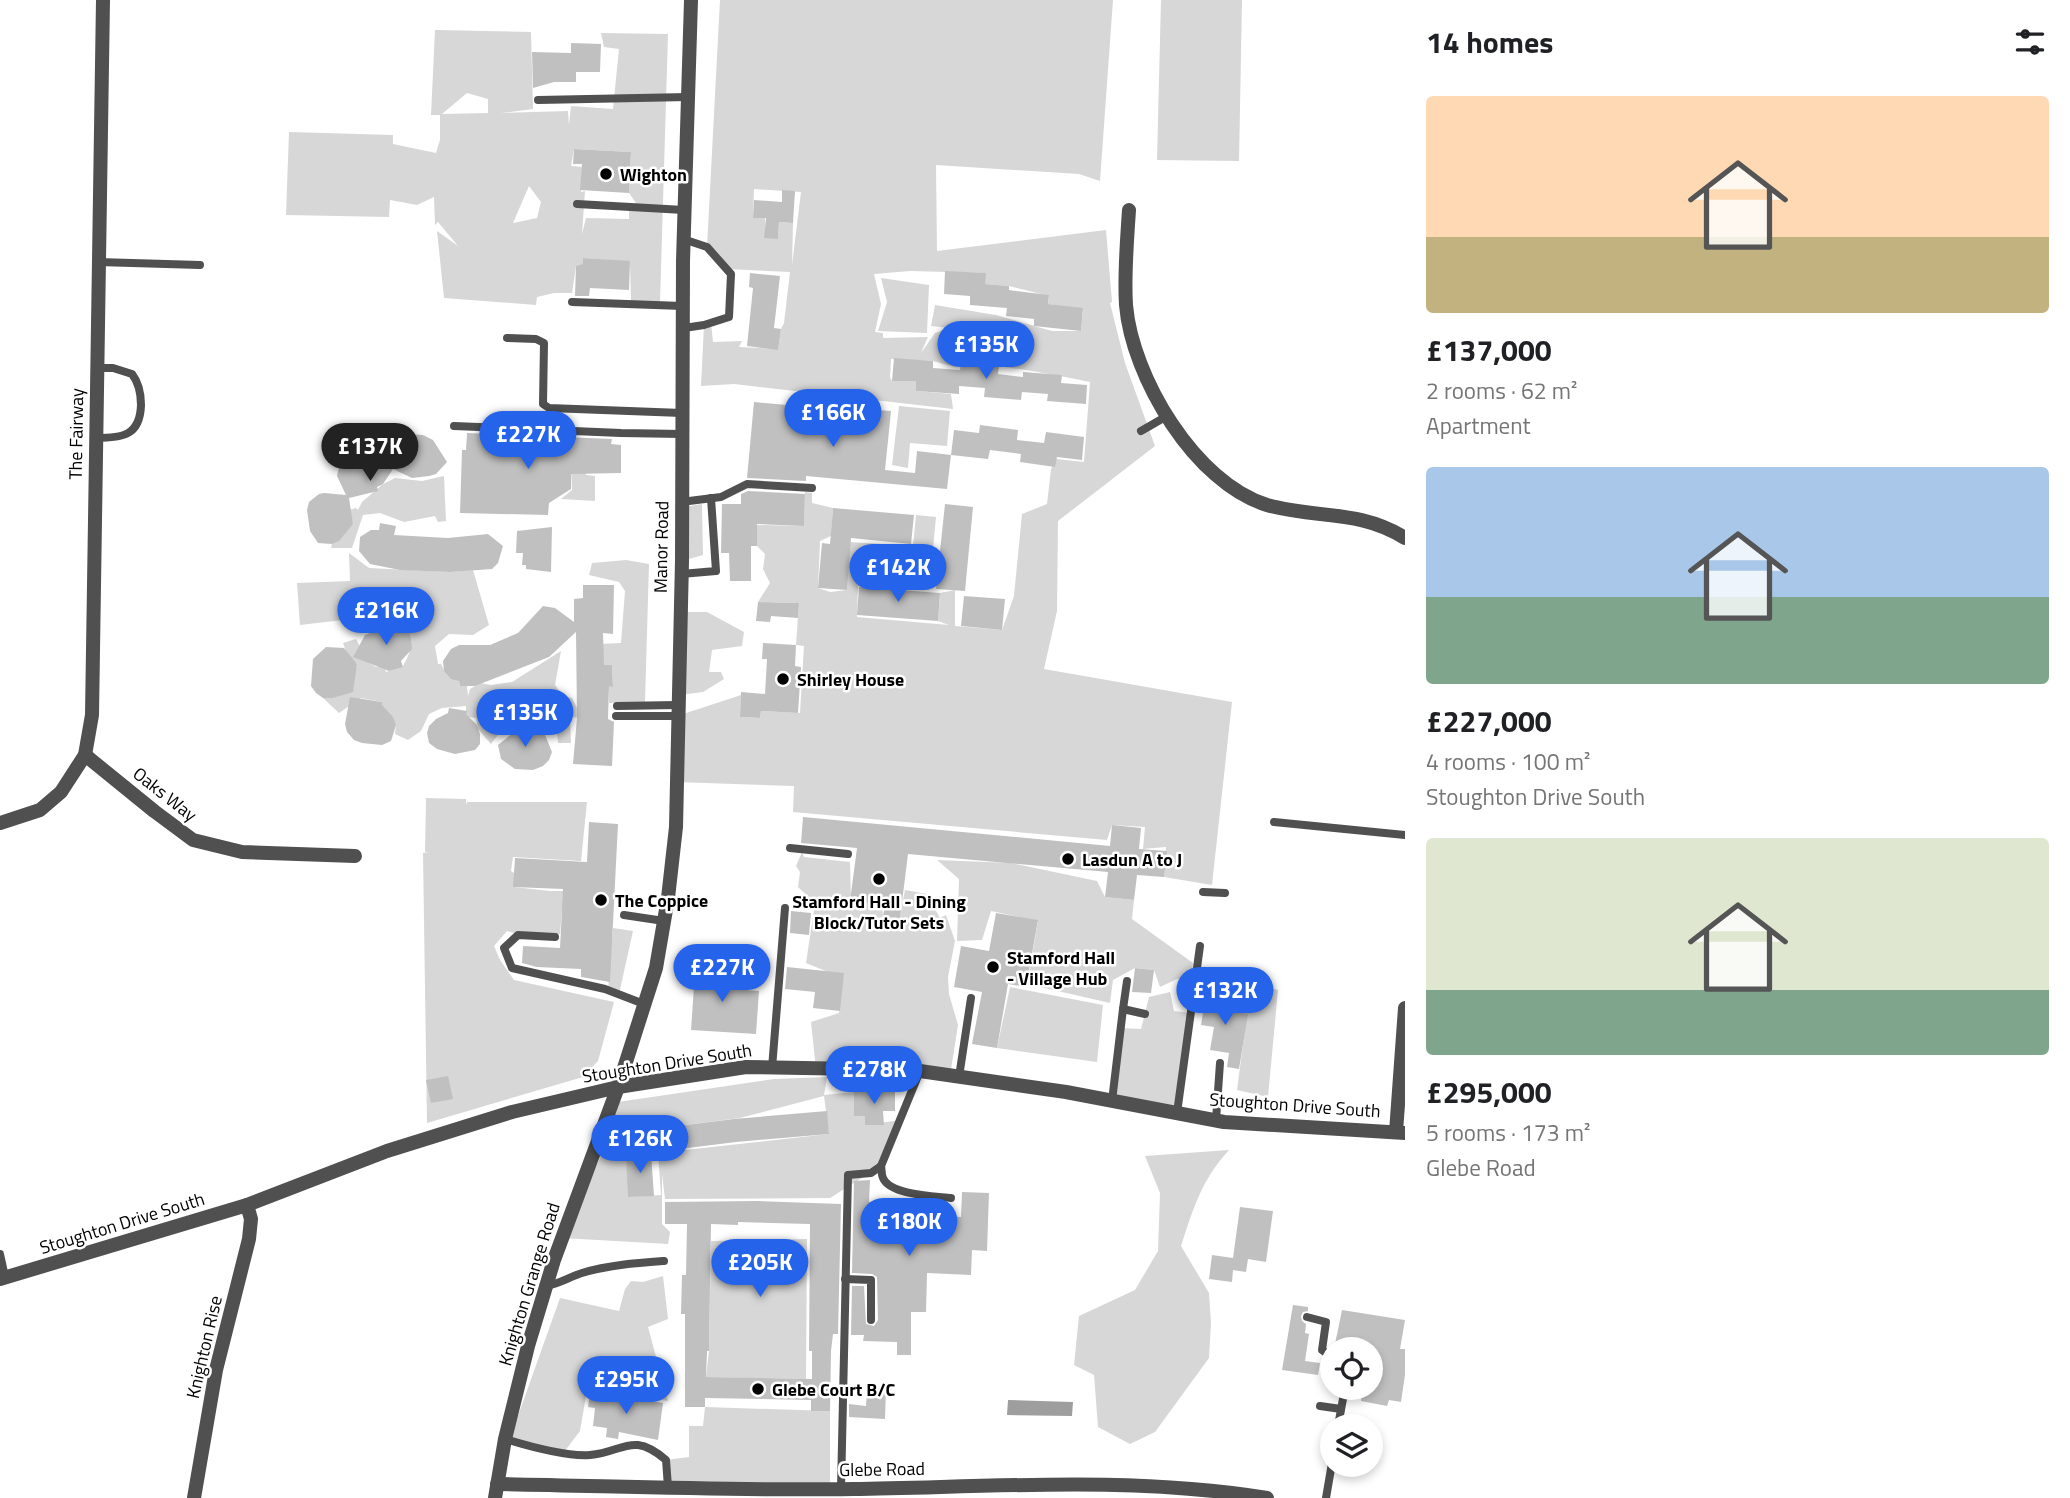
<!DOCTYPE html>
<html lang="en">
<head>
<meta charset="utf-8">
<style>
	:root { --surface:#fff; --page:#f2f2f2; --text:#202124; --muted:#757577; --accent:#2563eb }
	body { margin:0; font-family:"Titillium Web",sans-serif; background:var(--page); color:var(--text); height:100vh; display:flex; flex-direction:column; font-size:26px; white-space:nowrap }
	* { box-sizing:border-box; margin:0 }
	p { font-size:23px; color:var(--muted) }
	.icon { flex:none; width:38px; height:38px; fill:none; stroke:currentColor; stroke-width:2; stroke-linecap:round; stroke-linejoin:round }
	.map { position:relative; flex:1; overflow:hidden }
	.side { display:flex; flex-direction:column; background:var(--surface); width:665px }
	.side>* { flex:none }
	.controls { position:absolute; left:1320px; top:1337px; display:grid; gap:14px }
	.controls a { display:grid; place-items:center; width:63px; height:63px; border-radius:50%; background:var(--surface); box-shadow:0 4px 10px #0003; font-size:35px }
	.price { position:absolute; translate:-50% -60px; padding:0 16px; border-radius:24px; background:var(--accent); color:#fff; font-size:23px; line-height:46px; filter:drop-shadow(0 2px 4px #0008) }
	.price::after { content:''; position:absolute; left:50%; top:42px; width:21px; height:16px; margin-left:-10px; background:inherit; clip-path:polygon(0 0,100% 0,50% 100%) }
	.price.current { background:#222; color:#fff }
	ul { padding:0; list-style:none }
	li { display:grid; align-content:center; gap:14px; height:371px; padding:0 21px }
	li span { display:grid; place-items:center; height:217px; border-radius:7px; color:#555 }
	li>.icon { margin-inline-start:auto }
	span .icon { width:126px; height:126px; fill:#fffc; stroke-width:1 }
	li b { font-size:30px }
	h2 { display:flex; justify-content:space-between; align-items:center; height:84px; padding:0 21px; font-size:30px }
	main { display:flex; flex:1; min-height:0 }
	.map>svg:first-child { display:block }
</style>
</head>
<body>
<main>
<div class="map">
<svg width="1405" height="1498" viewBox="0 0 1405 1498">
	<rect width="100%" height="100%" fill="#fff"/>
	<!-- green -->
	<g fill="#d7d7d7" fill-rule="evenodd">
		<path d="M720 0H1113L1100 181 1079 174 936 165 937 251 1106 230 1112 302 1110 303 1125 363 1155 446 1058 521 1057 611 1044 669 1232 702 1212 885 1164 877 1166 847 1143 849 1145 827 1112 825 1107 840 793 812 794 786 676 782 677 716 741 695 740 717 760 718 761 711 800 713 804 646 796 645 799 603 758 602 770 583 763 569 765 554 757 546V525L804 526 805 492 812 493V503L833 508 831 536 820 541 818 588 830 592 847 590 849 542 913 546 916 515 936 517 929 590 858 586 857 617 949 625 938 621 940 593 955 590V626L1002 630 1014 596 1022 514 1047 504 1051 469 1056 459 1084 462 1090 382C1069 378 970 357 955 367L933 361 891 359 890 377 892 381H916L917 391 951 394 953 409 734 384 701 386 704 325 711 323 713 342 742 341 739 347 778 349 781 329 784 323 790 272 727 269 707 247ZM754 189 801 192 792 265 793 223 779 222 778 238H765V218L753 217ZM910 271 985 273V284L1009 286 1049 296 1048 304 1083 309 1081 331H1052L996 315 935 305 931 326 950 328 935 333 921 353 928 337 883 338V333L875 332 881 304 874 274Z"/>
		<path d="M1161 0H1242L1239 161 1157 160Z"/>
		<path d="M435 30 531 32 533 109 501 113 568 111 569 125 571 106 613 109 619 49 604 47 601 33 668 34 660 303 631 302 630 262 584 258V266H576L572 293H554L537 297 536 305 444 298 437 231 458 246 438 222 435 225 434 197 417 205 390 200 389 217 286 215 289 132 393 135V144L436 153 440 140V115H431ZM467 93 488 99V113L442 114ZM574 149 631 152 629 193 636 203 629 207V219L586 218 582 234 585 191 581 192 582 167 571 166ZM529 186 541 202 537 218 513 223Z"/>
		<path d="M881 278 929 285 927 333 878 331 887 302Z"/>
		<path d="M799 396 824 398 822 422H796Z"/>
		<path d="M899 406 950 411 947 446 910 443 908 468 892 465Z"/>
		<path d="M375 425 379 430 387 432 384 447C365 440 346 444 327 438L343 429Z"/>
		<path d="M584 467 586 475 595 476V501L561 499 572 490 571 468Z"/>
		<path d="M444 476 446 521 438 522 435 516 404 522 380 513 363 515 352 548H331L332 544 343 536 345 525 353 524 349 510 356 508 358 510 362 502 383 484 395 478 422 481Z"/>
		<path d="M702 504 703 555 682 561 684 507Z"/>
		<path d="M349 553 369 568 450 572 473 570 489 625 473 635 449 634 435 646 438 664H441L444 670 459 681 460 686H467L468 696 470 689 480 683 491 685 512 682 561 651 555 685 563 696 572 698 582 718 570 717 571 743H558L556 724 545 735 532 721C508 721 505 725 491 744L478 729 476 718 466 717V706L442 708 429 714 421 731 408 740 395 734 396 725 381 710 382 702 361 698 339 713 323 698C348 699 354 685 357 663L350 662 343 643 356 639 369 663 376 667 384 665 386 672 403 666C417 640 413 635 394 614L300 625 297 583 350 581Z"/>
		<path d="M626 560 649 564 645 702 609 703V686H613L612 665H604L598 644 621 643 625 591 619 582 589 575 592 563Z"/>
		<path d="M679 612H707L744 632 742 646 712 650 709 672H721L724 679 703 692 680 695Z"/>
		<path d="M426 798 466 799V805L467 802H587L581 861 513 857 511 871 514 873V887L550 891H588L587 911 562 909 560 934 521 935 507 931 494 946 500 960 514 980 614 1002 598 1061 583 1077 427 1123 423 853 429 852H425Z"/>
		<path d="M802 852 804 857 850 862 851 901 882 905 883 916 900 917 905 890 927 894 940 918 946 915 955 941 948 977 949 994 958 1025 950 1076 816 1069 811 1022 839 1013 843 978 806 963 815 903 798 887 800 872 796 866Z"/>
		<path d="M937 860 1011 863 1097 881 1105 897 1134 900 1132 919 1193 963 1191 981 1177 979 1160 987 1154 970 1135 968 1113 980 1110 1003 1027 984 1038 921 991 911 982 940 957 941 959 879Z"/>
		<path d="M613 928 633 931 619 994 608 990Z"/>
		<path d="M1203 971 1278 990 1268 1097 1237 1090 1247 1014 1220 1010V985L1201 980Z"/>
		<path d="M1010 987 1103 1005 1097 1062 997 1048Z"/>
		<path d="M1170 992 1174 1011 1190 1013 1177 1111 1112 1099 1121 1028 1141 1029 1149 997Z"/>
		<path d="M827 1077 824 1095 854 1092V1115L865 1116V1125L901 1120 881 1166 830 1198 665 1199 662 1174V1224L670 1232 668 1244 562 1238 604 1150 618 1102 774 1079ZM824 1096 829 1134 658 1153 661 1195 629 1197 626 1154 610 1151H664L661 1128 740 1118Z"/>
		<path d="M1229 1150C1202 1179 1193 1209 1181 1246L1209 1293 1211 1323 1209 1358 1155 1432 1130 1444 1098 1427 1094 1375 1074 1365 1079 1316 1135 1290 1158 1251 1160 1193 1145 1156Z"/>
		<path d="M807 1239 806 1379 706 1377 709 1351 711 1241Z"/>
		<path d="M663 1276 668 1319 648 1327 668 1401 586 1386 582 1377 586 1396 580 1431 564 1452 509 1441 560 1298 619 1311 625 1289 631 1281 643 1282Z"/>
		<path d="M705 1407 830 1411V1489L668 1487 666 1460 689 1457V1426H703Z"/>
	</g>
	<!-- water -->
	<path fill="#9e9e9e" d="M1008 1400 1073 1402 1072 1416 1007 1415Z"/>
	<!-- building -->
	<g fill="#c0c0c0" fill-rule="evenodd">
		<path d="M571 43 601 44 600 72H576V82H554L533 88 532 52 571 53Z"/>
		<path d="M574 149 631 152 629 193 580 190 582 164H573Z"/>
		<path d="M782 190 795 191 793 223 779 222 778 239 764 238 766 218H753L754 200 782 202Z"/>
		<path d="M583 258 630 261 629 290 590 288 589 296H575L576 266 583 264Z"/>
		<path d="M945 271 986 273 985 284 1009 286V290L1049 295 1048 304 1083 308 1081 331 1034 326V319L1006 316 1007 308 970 305V296L944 294Z"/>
		<path d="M750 273 780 276 774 328 781 329 778 350 747 346 753 288 749 287Z"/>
		<path d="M894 358 933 361V368L960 370 961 363 999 366 998 374 1023 377V372L1062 375 1061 383 1087 385 1086 404 1047 401 1048 394 1022 392 1021 400 984 397 985 388 959 386V394L916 391V381H892Z"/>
		<path d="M754 402 798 406 796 422 828 425 830 406 891 411 885 470 915 473 917 451 951 455 947 489 806 476V481L747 478Z"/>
		<path d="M980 425 1018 430 1017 440 1044 443 1046 432 1084 437 1082 460 1057 457 1055 467 1020 462 1021 454 990 450 988 459 951 455 954 430 979 433Z"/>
		<path d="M467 433 612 439 611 444 621 445V473L571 474V489L549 503 548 515 460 513 462 450H466Z"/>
		<path d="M408 434 423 435 433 440 447 462 436 474 429 476 412 478 393 469 383 484 377 487 378 491 349 498 353 524 339 541 332 544 318 543 310 531 307 510 309 502 319 494 324 493 346 495 337 476 340 463 351 455 368 451 387 458 397 441Z"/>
		<path d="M748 491 805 494 804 526 757 524V546H751V581H730L729 553H721L722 504H741V494Z"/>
		<path d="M945 504 973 507 965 591 936 589Z"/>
		<path d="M833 508 914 515 911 544 851 538 847 590 818 588 822 543 830 544Z"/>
		<path d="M380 523 396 526 394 535 448 538 488 534 503 546 498 563 492 569 450 572 400 570 370 564 359 551 360 537 371 530H379Z"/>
		<path d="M552 527 551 572 526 569V565H522L523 553H516L517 531Z"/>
		<path d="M583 585H614L613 634 603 633 604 665H612L613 687 609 686 608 719 614 722 612 766 573 764 577 718 576 632 549 657 475 686H460L459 681 451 679 444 671 443 661 451 649 459 645H490L518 633 543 606 555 608 574 622V599L583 598Z"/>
		<path d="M859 587 940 593 938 621 857 615Z"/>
		<path d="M964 596 1005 599 1002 630 961 626Z"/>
		<path d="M758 602 799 603 798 618 771 616 770 622 756 621Z"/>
		<path d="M395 623 404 626 409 631 411 638 412 649 401 661 403 667 389 671 353 657 365 635Z"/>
		<path d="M763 643 796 645 795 666 801 667 798 713 761 711 760 718 740 717 741 692 765 694 767 659H762Z"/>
		<path d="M326 647 344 648 357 664 353 692 333 698H323L316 693 311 686 313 659Z"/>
		<path d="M350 697 382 702V705L393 717 396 725 391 741 382 745 362 743 354 740 347 732 345 724Z"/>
		<path d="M449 708 467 711 466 714 477 725 480 734V744L475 750 455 754 437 749 429 743 427 733 429 726 436 719 448 713Z"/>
		<path d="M514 724H532V729L545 735 552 752 549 760 543 766 533 770 515 769 501 759 498 745 514 732Z"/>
		<path d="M803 817 1110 846 1112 825 1141 828 1139 849 1167 851 1164 877 1137 875 1134 900 1105 897 1108 872 908 854 900 918 883 916 885 905 850 901 857 848 801 843Z"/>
		<path d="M589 822 618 824 610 982 581 977V969L537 967 522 963 523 946 560 948 563 889 513 887 515 858 587 862Z"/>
		<path d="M791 911 811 913 809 935 790 933Z"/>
		<path d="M996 913 1038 920 1026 987 1008 984 997 1048 972 1044 982 992 954 987 961 946 989 951Z"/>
		<path d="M696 958 717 959 715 988 759 991 756 1034 691 1030Z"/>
		<path d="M787 967 844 973 840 1011 813 1008 815 992 785 989Z"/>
		<path d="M1135 968 1154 970 1151 993 1132 992Z"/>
		<path d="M1208 983 1220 985 1216 1009 1248 1014 1239 1069 1227 1067 1229 1053 1210 1050 1214 1027 1201 1025Z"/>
		<path d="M448 1076 453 1099 431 1103 426 1080Z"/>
		<path d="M895 1091V1111H883L884 1125H865V1116H854V1092Z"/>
		<path d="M827 1111 829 1134 736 1142 664 1151 661 1128 734 1119Z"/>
		<path d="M651 1153 654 1196 628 1197 626 1154Z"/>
		<path d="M870 1180 869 1202 922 1205V1215L961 1217 962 1192 989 1193 987 1251 972 1250 971 1275 927 1273 926 1312H911V1355H897V1342L863 1341 864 1335H851L852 1286H864L866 1324 874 1326 878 1320 877 1277 872 1274 852 1273 854 1181Z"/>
		<path d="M758 1201 841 1204 838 1334H833L831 1351 830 1411H811V1400L705 1398V1407H685V1314H681L682 1275H686L687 1224H665V1202ZM738 1222 810 1224 809 1351H812V1379L706 1377 707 1351H709L711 1224 738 1225Z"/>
		<path d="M1240 1207 1273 1211 1266 1262 1248 1259 1246 1272 1233 1270 1232 1282 1209 1279 1212 1255 1233 1258Z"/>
		<path d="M1293 1305 1308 1307V1311L1303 1312 1301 1316 1302 1321 1306 1324 1305 1333 1309 1334 1305 1361 1320 1363 1318 1375 1282 1370Z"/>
		<path d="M1342 1310 1405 1320 1400 1349H1405V1375L1401 1402 1389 1400 1387 1406 1361 1401 1363 1388H1370V1349H1334Z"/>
		<path d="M867 1388 886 1389 885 1419 849 1417V1404L866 1406Z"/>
		<path d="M590 1392 663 1403 658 1440 619 1432 618 1439 606 1437 607 1428 593 1426 595 1408 588 1407Z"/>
	</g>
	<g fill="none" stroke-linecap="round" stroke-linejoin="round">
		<!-- lane -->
		<g stroke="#505050" stroke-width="8">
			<path d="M538 100 688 97"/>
			<path d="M577 204 684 210"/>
			<path d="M683 239 707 247 731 274 729 317 704 325 684 328"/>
			<path d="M98 262 200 265"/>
			<path d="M572 302 682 306"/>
			<path d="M507 338 536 339 544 343 543 404 549 408 682 413"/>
			<path d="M454 426 621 433 682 434"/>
			<path d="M1141 431 1167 416"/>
			<path d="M96 438C122 438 140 436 141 405 141 393 139 383 132 374L113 368H96"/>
			<path d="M681 502 721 497 747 484 812 488"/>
			<path d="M681 574 716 571 711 498"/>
			<path d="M617 706 677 705"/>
			<path d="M616 716H677"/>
			<path d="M1274 822 1405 835"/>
			<path d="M790 848 848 854"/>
			<path d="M1203 892 1225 893"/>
			<path d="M624 915 664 921"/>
			<path d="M555 937 518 935 504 948 512 968 605 989 644 1004"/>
			<path d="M1123 1009 1127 981"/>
			<path d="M772 1068 785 908"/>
			<path d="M959 1077 971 998"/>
			<path d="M1112 1101 1123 1009 1145 1014"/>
			<path d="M1177 1113 1200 946"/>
			<path d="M1216 1120 1220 1063"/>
			<path d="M881 1166C882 1170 881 1174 883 1178 890 1195 934 1196 951 1198"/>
			<path d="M0 1254 5 1277"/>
			<path d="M845 1279 871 1280V1320"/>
			<path d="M546 1286C559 1284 569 1277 582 1273 609 1265 637 1263 664 1261"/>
			<path d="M1307 1317 1326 1322 1322 1350 1332 1357"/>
			<path d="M1320 1406 1341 1409"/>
			<path d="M1338 1426 1345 1388"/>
			<path d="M505 1439C528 1446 567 1457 590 1455 624 1452 632 1431 666 1460L668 1487"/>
			<path d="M841 1489 848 1175 871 1173 881 1166 920 1071"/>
			<path d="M1326 1498 1332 1463"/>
		</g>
		<!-- street -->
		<g stroke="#505050" stroke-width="14">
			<path d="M1129 210C1127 241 1124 274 1126 305 1132 377 1195 483 1267 505 1316 519 1359 509 1405 538"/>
			<path d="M85 755 154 811 193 840 242 852 355 856"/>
			<path d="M0 823 40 810 61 792 85 755 92 715 103 0"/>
			<path d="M1396 1132 1405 1008"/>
			<path d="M0 1279 247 1205 387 1151 512 1112 618 1087 746 1067 913 1070 1066 1092 1224 1122 1405 1133"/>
			<path d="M497 1484C615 1486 735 1491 853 1489 990 1487 1132 1476 1267 1498"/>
			<path d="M194 1498 216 1370 249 1239 251 1219 247 1205"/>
			<path d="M495 1498 505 1439 528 1346 554 1260 618 1087 656 968 668 898 676 827 682 561 683 261 691 0"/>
		</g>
	</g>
	<!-- markers -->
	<g fill="#000" stroke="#fff" stroke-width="2.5">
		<circle cx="606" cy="174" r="7"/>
		<circle cx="783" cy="679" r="7"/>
		<circle cx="1068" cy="859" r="7"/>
		<circle cx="879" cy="879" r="7"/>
		<circle cx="601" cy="900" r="7"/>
		<circle cx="993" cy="967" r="7"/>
		<circle cx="758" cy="1389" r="7"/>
	</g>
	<g text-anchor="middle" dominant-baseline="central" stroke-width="5" stroke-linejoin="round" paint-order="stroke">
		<!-- poi labels -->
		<g font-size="18" font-weight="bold" fill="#000" stroke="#fff" text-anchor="start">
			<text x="620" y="174">Wighton</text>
			<text x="797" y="679">Shirley House</text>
			<text x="1082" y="859">Lasdun A to J</text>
			<text x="615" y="900">The Coppice</text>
			<text x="879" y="901" text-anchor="middle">Stamford Hall - Dining<tspan x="879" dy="21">Block/Tutor Sets</tspan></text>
			<text x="1007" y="957">Stamford Hall<tspan x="1007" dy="21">- Village Hub</tspan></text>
			<text x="772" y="1389">Glebe Court B/C</text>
		</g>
		<!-- street labels -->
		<g font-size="18" fill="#000" stroke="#fff">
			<text transform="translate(76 434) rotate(-89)">The Fairway</text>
			<text transform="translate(661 547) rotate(-89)">Manor Road</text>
			<text transform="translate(165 794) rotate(38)">Oaks Way</text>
			<text transform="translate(667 1063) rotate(-9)">Stoughton Drive South</text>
			<text transform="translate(1295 1105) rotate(4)">Stoughton Drive South</text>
			<text transform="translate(122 1223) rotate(-17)">Stoughton Drive South</text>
			<text transform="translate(529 1284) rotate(-73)">Knighton Grange Road</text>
			<text transform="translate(204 1347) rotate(-77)">Knighton Rise</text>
			<text transform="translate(882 1469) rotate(-1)">Glebe Road</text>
		</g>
	</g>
</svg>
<div class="controls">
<a><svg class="icon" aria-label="locate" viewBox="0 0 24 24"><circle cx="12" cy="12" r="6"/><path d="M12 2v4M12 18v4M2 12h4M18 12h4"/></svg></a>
<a><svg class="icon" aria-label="layers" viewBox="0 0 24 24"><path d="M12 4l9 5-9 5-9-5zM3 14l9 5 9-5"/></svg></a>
</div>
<b class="price" style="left:986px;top:381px">£135K</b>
<b class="price" style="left:833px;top:449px">£166K</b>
<b class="price" style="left:528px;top:471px">£227K</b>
<b class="price current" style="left:370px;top:483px">£137K</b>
<b class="price" style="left:898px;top:604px">£142K</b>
<b class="price" style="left:386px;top:647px">£216K</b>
<b class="price" style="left:525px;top:749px">£135K</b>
<b class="price" style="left:722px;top:1004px">£227K</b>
<b class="price" style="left:1225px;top:1027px">£132K</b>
<b class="price" style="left:874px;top:1106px">£278K</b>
<b class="price" style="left:640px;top:1175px">£126K</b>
<b class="price" style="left:909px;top:1258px">£180K</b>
<b class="price" style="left:760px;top:1299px">£205K</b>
<b class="price" style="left:626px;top:1416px">£295K</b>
</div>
<section class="side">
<h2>14 homes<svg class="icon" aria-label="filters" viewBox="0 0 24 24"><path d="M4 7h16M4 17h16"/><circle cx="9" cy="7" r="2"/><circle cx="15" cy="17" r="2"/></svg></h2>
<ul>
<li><span style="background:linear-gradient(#ffd9b3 65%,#c2b280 0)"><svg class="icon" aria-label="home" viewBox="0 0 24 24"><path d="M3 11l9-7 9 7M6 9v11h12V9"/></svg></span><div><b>£137,000</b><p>2 rooms · 62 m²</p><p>Apartment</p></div></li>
<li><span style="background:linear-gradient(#a9c7e8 60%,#7fa58c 0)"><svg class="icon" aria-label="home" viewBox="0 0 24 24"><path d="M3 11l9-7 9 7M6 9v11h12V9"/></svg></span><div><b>£227,000</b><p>4 rooms · 100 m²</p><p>Stoughton Drive South</p></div></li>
<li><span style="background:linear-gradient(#dfe7d0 70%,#7fa58c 0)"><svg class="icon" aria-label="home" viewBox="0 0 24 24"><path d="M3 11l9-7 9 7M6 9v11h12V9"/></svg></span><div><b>£295,000</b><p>5 rooms · 173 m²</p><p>Glebe Road</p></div></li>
</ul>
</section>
</main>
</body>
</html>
